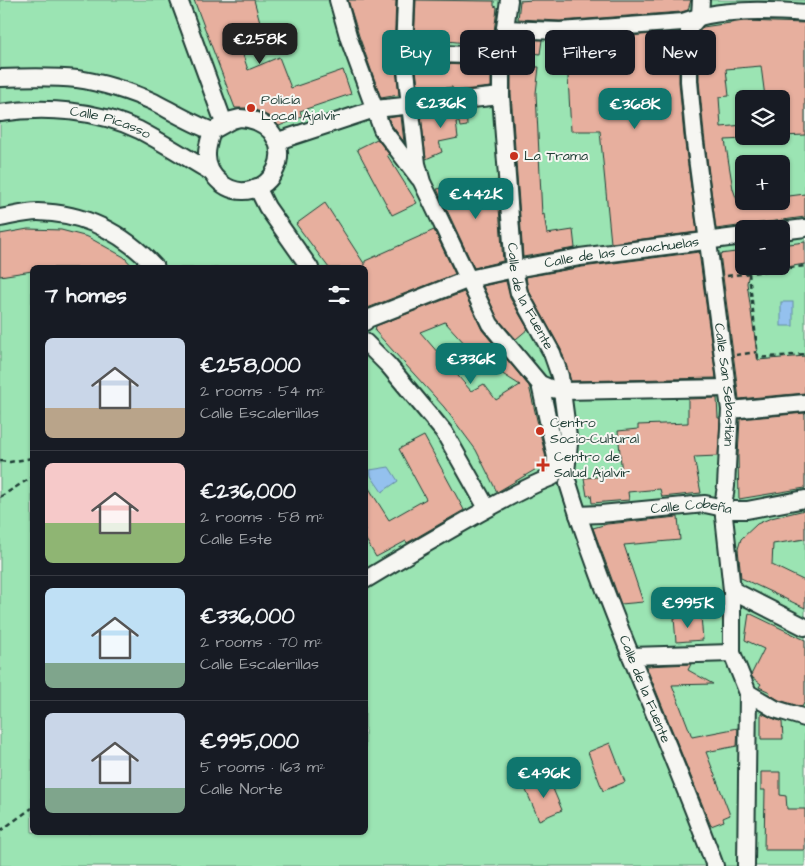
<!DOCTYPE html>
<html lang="en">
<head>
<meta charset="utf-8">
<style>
	:root { --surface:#171b24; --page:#242831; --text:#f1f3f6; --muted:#9ea1a6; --line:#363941; --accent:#0f766e }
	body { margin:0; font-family:"Architects Daughter",sans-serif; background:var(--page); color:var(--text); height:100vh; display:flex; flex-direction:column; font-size:19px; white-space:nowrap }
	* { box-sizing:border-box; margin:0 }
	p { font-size:16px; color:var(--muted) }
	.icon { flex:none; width:28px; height:28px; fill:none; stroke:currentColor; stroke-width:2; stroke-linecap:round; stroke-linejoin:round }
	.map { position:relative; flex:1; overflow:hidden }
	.details { position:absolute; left:30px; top:265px; width:338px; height:570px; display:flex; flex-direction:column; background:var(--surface); border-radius:8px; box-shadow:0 1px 4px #0004 }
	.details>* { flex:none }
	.top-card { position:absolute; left:382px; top:30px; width:348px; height:45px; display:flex; gap:10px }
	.fabs { position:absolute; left:735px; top:90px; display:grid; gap:10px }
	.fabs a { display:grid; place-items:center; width:55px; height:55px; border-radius:8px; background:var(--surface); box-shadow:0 1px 4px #0004; font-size:25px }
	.price { position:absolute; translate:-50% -42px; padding:0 11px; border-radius:10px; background:var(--accent); color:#fff; font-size:16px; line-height:32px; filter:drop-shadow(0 1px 2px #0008) }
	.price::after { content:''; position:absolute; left:50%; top:30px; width:15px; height:11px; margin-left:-8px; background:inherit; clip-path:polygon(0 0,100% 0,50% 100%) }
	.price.selected { background:#222; color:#fff }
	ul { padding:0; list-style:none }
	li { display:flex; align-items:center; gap:15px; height:125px; padding:0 15px }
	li+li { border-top:1px solid var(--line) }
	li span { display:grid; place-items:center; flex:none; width:140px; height:100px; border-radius:8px; color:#555 }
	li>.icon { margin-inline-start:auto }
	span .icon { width:60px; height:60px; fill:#fffc; stroke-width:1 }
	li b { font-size:21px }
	h2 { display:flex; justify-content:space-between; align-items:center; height:60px; padding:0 15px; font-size:21px }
	.pill { padding:0 18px; border-radius:8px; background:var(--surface); box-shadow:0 1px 4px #0004; font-size:18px; line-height:45px }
	.pill.selected { background:var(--accent); color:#fff }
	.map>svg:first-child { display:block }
</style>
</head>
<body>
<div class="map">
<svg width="805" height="866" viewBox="0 0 805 866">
	<rect width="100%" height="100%" fill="#f6f6f2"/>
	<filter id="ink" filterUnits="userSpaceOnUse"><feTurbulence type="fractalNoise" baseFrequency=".02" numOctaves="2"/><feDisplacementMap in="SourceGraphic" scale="10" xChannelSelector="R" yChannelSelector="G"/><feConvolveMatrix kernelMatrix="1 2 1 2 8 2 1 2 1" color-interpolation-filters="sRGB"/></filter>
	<g filter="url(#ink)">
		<!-- green -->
		<path fill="#9be4b3" stroke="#5d9074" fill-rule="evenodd" d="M0 0H805V866H0ZM744 99H781V136H744ZM744 164H781V201H744ZM744 229H781V266H744ZM32 268H365V832H32Z"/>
		<!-- water -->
		<g fill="#94c1ee" stroke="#658ca4">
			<rect x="781" y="302" width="12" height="24"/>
			<path d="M389 467 398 481 382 492 371 476 370 470Z"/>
		</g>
		<!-- building -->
		<g fill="#e7af9e" stroke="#1f3d34" fill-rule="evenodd">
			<path d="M194 0H254L265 40 241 49 248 70 279 57 291 88 343 70 351 94 300 111 302 117 279 126 270 117 258 111 247 108H235Z"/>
			<path d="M348 0H396L394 53 399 95 381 98 359 36Z"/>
			<path d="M416 0 494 1V6L497 7 496 17 492 46 430 39 429 44 414 43Z"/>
			<path d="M533 0H691L688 10 681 12 560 21 518 19 520 1Z"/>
			<path d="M744 21 805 23V135L781 136V122H787L781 99 765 97 761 66 726 69 729 96 719 97 721 127 744 125V139L725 140 733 189 738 203 781 201V197L805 194V217L716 229 704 134 699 81V32L703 27Z"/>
			<path d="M679 32V82L684 136 697 232 611 243 600 131H571L566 41Z"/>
			<path d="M517 39 542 40 540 54 516 50Z"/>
			<path d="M415 63 491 66V87L453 91 452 87 419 92Z"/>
			<path d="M511 66 539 67 536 93 542 215 544 214 547 234 573 230 575 248 523 257 511 94Z"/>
			<path d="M466 110 467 126 460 127 459 122H456L458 138 439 142 442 152 426 159 421 114Z"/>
			<path d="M401 116 404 142 391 124 388 118Z"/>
			<path d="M377 139 389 154 387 155 417 203 392 215 357 149Z"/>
			<path d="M497 181 503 261 474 268 437 189Z"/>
			<path d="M325 203 365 265V261L434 230 455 274 365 309V268H329L296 224Z"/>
			<path d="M28 229 61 230 88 237 124 257 134 268H32V271L0 276V234Z"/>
			<path d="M805 242V264L781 268V245Z"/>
			<path d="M744 251V266H750L747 283 758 360 805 356V393L739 399 720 254Z"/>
			<path d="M699 252 716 378 571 381 561 350 528 289 526 277 582 267Z"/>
			<path d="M506 281 510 298 528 329 516 339 498 319 483 286Z"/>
			<path d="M464 292 482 330 529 386 546 458 545 464 497 492 476 450 444 407 375 331 376 326ZM445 322 479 359 520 385 496 400 484 384 471 391 420 332Z"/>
			<path d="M717 398 718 418H720L718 456 694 457 701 493 662 497 660 489 628 492 629 500 592 503 591 495 587 496 584 478 622 475 618 431 638 429V425L688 423V399Z"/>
			<path d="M805 413V488L739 499 738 456 740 419Z"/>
			<path d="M424 436 464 510 407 543 406 541 376 557 365 538V482L389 520 426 499 399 449Z"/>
			<path d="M805 510V539L773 544 772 565 805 581V608L741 578 738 549 741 539 757 524 771 518Z"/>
			<path d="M678 517 680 540 624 545 643 602 621 604 593 528 607 524Z"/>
			<path d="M749 613 805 640V701L802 707 779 700 769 694 770 692 759 687 761 684 753 678 751 675 764 649 745 640Z"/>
			<path d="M701 616 703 640 676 642 674 618Z"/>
			<path d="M691 664 688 670 713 684 672 685 692 737 738 728 737 746 706 752 730 815 723 818 724 821 711 826 646 666Z"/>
			<path d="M761 713 772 718 782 722 783 739H761Z"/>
			<path d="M610 743 625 782 603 791 588 752Z"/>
			<path d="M761 772H780V795L786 796 787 809H805V850H764L765 790H761Z"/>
			<path d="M548 777 562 810 539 820 525 788Z"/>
		</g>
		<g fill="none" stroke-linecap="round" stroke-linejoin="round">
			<!-- minor casing -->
			<g stroke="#1f3d34" stroke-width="20">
				<g id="minor">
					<path d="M179 0 224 123"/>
					<path d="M338 0 349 39 382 129 419 178"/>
					<path d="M406 0 404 53 417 164 422 182 490 324 540 384 552 389 562 391 727 388"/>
					<path id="s1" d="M509 0 501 56V96L514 270 519 293 552 353 560 376 569 444 566 472"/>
					<path id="s2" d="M701 0 700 15 689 28V81L694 135 730 410 726 486 723 507 732 590V653L748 693 775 709 805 718"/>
					<path d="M505 29 560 31 683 22C718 8 768 10 805 13"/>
					<path d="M404 53 501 56"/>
					<path d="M0 78C25 77 51 76 77 79 100 82 132 92 154 102 173 112 191 123 212 131"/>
					<path id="s3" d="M0 113C45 106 97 110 139 130 164 143 187 158 211 172"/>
					<path d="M240 118C255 119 268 124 275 138 286 158 274 184 251 190 229 196 206 176 207 154 207 146 210 138 212 131L232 120Z"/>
					<path d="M278 143 284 139 375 109 501 96"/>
					<path d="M257 187 267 207 310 268"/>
					<path d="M0 218C12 216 26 212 38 212 86 213 124 233 156 268"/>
					<path d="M781 231 805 228"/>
					<path id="s4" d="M365 322V320L469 279 505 271 580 257 744 236"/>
					<path d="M365 342 389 366 444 432 487 508"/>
					<path d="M540 384 556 457 555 472"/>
					<path d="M730 410 805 403"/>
					<path id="s5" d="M568 483C608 614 668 738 715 866"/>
					<path id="s6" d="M578 515 601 514 705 504 733 510H747L805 499"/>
					<path d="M365 580C399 559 434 539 469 519 496 504 523 488 552 477"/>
					<path d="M732 590 805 627"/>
					<path d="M631 656 732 653"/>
					<path d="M746 866 748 693"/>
				</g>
			</g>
			<!-- path -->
			<g stroke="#1f3d34" stroke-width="2.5" stroke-dasharray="5 4" stroke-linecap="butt">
				<path d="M749 273 758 358 805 354"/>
				<path d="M727 276 805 266"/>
				<path d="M736 355 757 352"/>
				<path d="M0 461 10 462 32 458"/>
				<path d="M0 497 32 477"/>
				<path d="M0 831 32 808"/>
			</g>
			<!-- minor -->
			<use href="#minor" stroke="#f6f6f2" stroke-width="16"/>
		</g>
	</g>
	<!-- markers -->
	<g fill="#c8321e" stroke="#f6f6f2" stroke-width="2">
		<circle cx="251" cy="108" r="5"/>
		<circle cx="514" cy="156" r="5"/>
		<circle cx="540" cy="431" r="5"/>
		<path d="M540.5 457.5h5v5h5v5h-5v5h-5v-5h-5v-5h5z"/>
	</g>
	<g text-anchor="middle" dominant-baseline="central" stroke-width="4" stroke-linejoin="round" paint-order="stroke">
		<!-- poi labels -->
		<g font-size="14" fill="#1f3d34" stroke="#f6f6f2" text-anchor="start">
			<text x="261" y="100">Policía<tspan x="261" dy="16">Local Ajalvir</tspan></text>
			<text x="524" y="156">La Trama</text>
			<text x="550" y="423">Centro<tspan x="550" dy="16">Socio-Cultural</tspan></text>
			<text x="554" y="457">Centro de<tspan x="554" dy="16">Salud Ajalvir</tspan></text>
		</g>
		<!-- street labels -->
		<g font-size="14" fill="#1f3d34" stroke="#f6f6f2">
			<text stroke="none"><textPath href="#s3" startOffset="112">Calle Picasso</textPath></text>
			<text stroke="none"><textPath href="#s4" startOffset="269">Calle de las Covachuelas</textPath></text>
			<text stroke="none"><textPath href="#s1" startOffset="301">Calle de la Fuente</textPath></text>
			<text stroke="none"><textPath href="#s2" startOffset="391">Calle San Sebastián</textPath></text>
			<text stroke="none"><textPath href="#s6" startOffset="114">Calle Cobeña</textPath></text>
			<text stroke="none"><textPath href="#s5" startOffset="220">Calle de la Fuente</textPath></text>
		</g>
	</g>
</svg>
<div class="fabs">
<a><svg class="icon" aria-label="layers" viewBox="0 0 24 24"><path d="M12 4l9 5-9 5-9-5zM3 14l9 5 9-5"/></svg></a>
<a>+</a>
<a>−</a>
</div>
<b class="price selected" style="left:260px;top:65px">€258K</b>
<b class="price" style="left:441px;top:129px">€236K</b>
<b class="price" style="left:635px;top:130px">€368K</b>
<b class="price" style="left:476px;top:220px">€442K</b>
<b class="price" style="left:471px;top:385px">€336K</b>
<b class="price" style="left:688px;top:629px">€995K</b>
<b class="price" style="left:544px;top:799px">€496K</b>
<div class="top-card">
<a class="pill selected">Buy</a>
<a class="pill">Rent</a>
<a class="pill">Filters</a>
<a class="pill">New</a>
</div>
<section class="details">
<h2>7 homes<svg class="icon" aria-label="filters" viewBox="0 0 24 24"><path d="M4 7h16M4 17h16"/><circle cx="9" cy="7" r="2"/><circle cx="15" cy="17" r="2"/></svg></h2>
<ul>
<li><span style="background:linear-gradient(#c9d6e8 70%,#b9a48a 0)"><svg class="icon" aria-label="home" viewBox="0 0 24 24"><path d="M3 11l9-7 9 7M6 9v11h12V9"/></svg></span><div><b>€258,000</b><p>2 rooms · 54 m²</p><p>Calle Escalerillas</p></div></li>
<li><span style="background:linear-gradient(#f6c9c9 60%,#8fb573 0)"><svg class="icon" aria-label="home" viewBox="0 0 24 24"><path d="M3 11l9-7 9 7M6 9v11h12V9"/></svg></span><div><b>€236,000</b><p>2 rooms · 58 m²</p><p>Calle Este</p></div></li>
<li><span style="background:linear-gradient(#bfe0f5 75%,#7fa58c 0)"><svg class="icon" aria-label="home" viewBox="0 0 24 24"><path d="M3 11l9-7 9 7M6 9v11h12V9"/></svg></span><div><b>€336,000</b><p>2 rooms · 70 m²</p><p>Calle Escalerillas</p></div></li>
<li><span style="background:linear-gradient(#c9d6e8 75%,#7fa58c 0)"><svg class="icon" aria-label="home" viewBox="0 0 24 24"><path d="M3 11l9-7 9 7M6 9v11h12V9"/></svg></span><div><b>€995,000</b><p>5 rooms · 163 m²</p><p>Calle Norte</p></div></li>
</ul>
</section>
</div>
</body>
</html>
